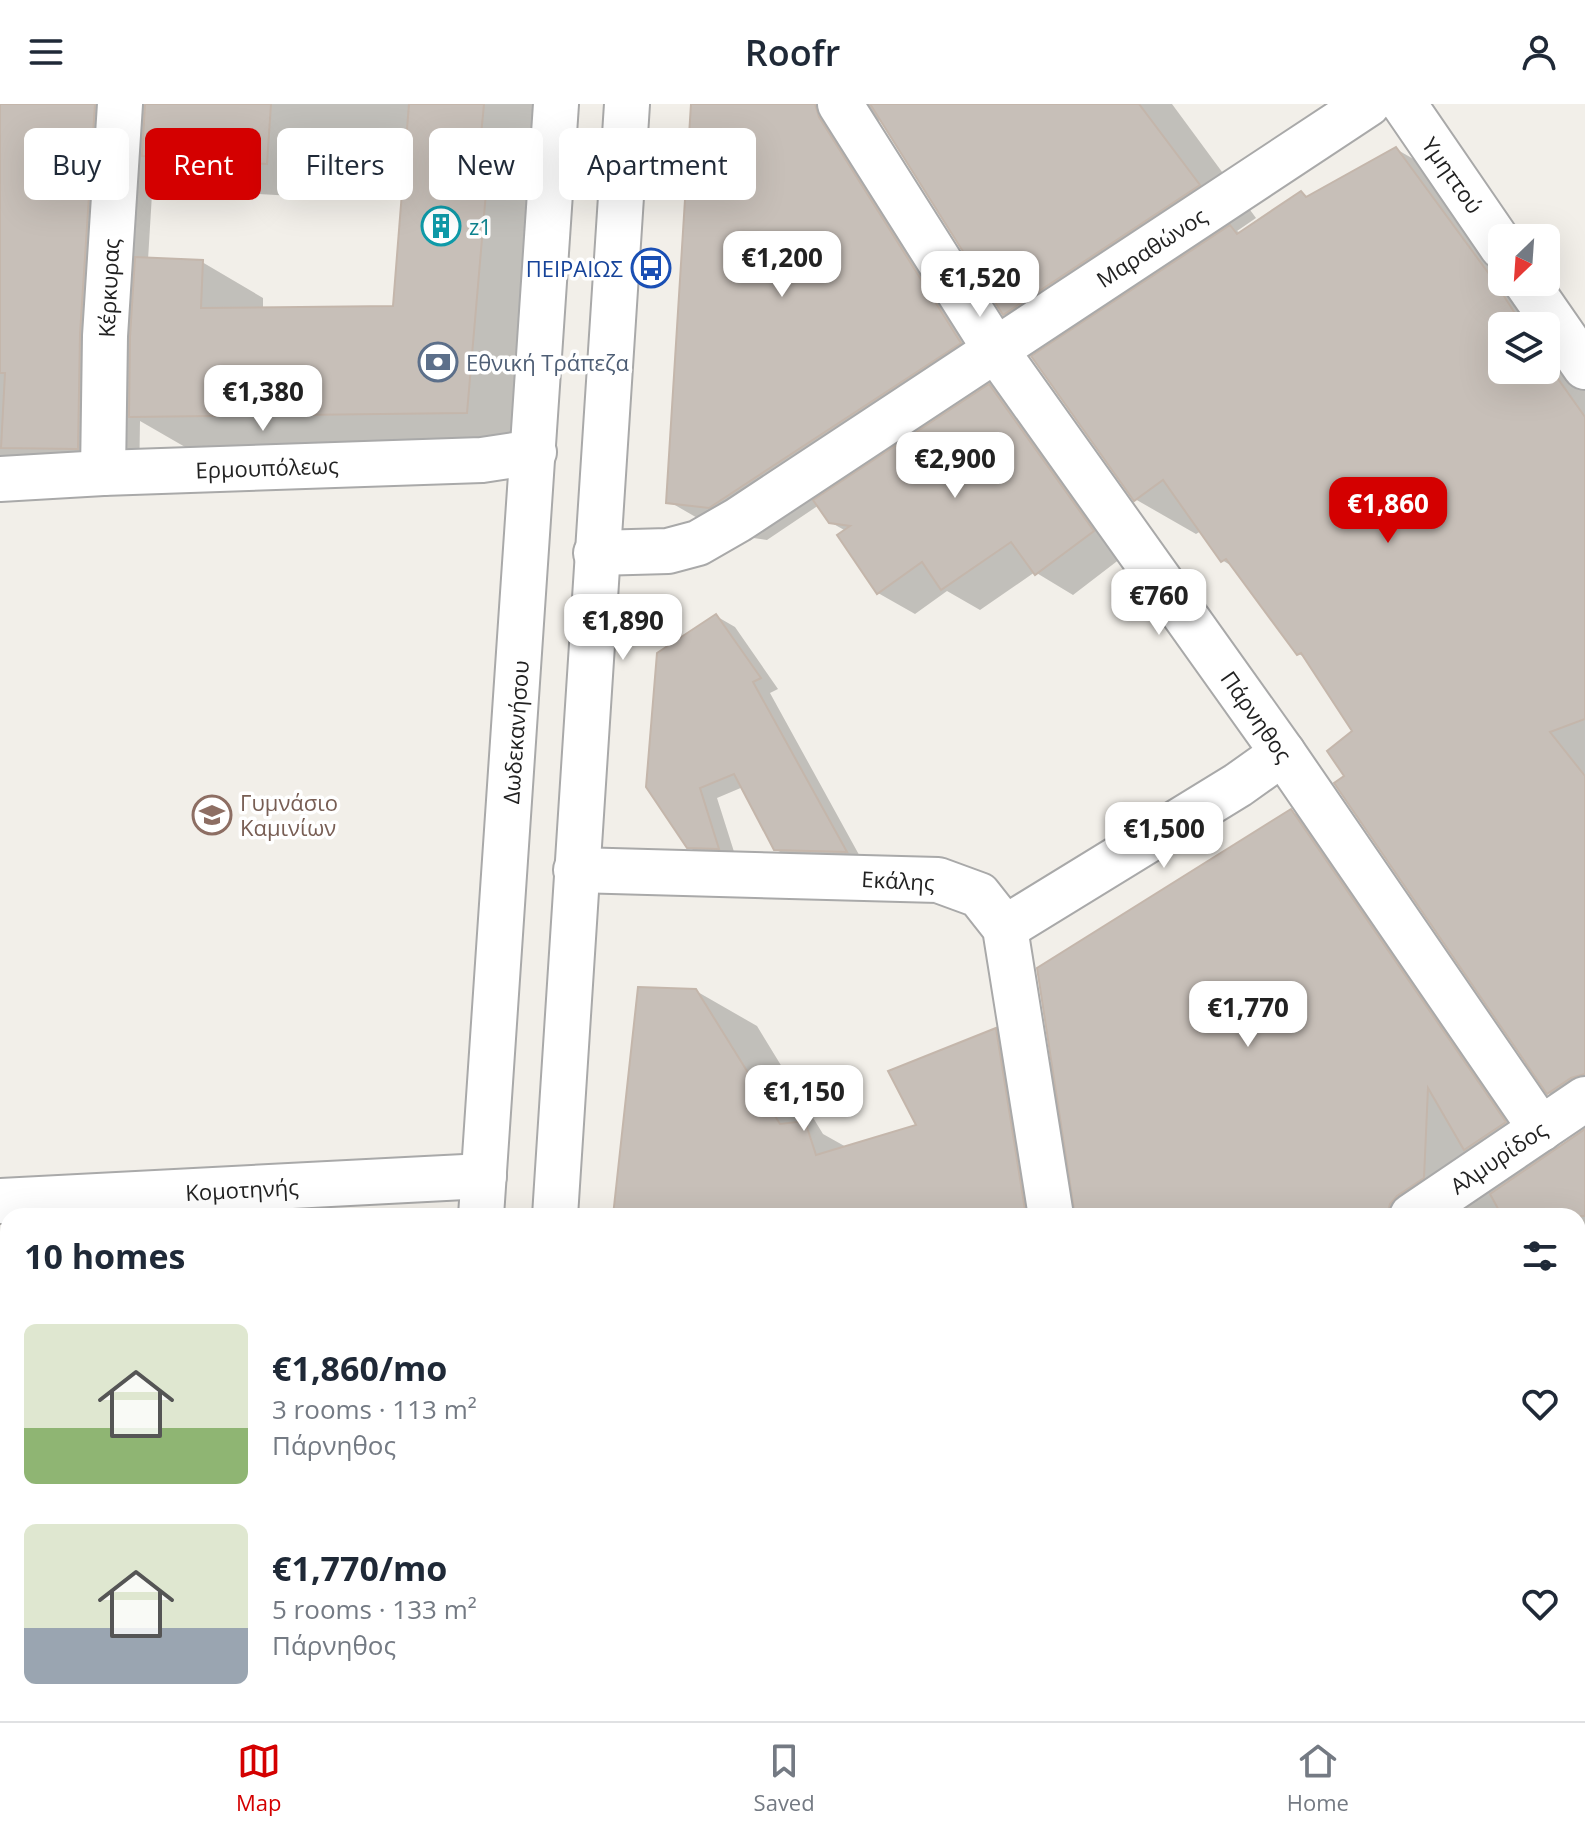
<!DOCTYPE html>
<html lang="en">
<head>
<meta charset="utf-8">
<style>
	:root { --surface:#fff; --page:#f2f2f3; --text:#1f2937; --muted:#747a83; --line:#e0e1e3; --accent:#d40000 }
	body { margin:0; font-family:"Open Sans",sans-serif; background:var(--page); color:var(--text); height:100vh; display:flex; flex-direction:column; font-size:30px; white-space:nowrap }
	* { box-sizing:border-box; margin:0 }
	p { font-size:26px; color:var(--muted) }
	.icon { flex:none; width:44px; height:44px; fill:none; stroke:currentColor; stroke-width:2; stroke-linecap:round; stroke-linejoin:round }
	.map { position:relative; flex:1; overflow:hidden }
	.side { position:absolute; left:0px; top:1104px; width:1586px; height:514px; display:flex; flex-direction:column; background:var(--surface); border-radius:24px 24px 0 0; box-shadow:0 8px 32px #0002 }
	.side>* { flex:none }
	.banner { position:absolute; left:24px; top:24px; width:800px; height:72px; display:flex; gap:16px }
	.needle { width:52px; rotate:205deg }
	.buttons { position:absolute; left:1488px; top:120px; display:grid; gap:16px }
	.buttons a { display:grid; place-items:center; width:72px; height:72px; border-radius:12px; background:var(--surface); box-shadow:0 8px 32px #0002; font-size:40px }
	.price { position:absolute; translate:-50% -68px; padding:0 18px; border-radius:16px; background:#fff; color:#222; font-size:26px; line-height:52px; filter:drop-shadow(0 2px 4px #0008) }
	.price::after { content:''; position:absolute; left:50%; top:48px; width:24px; height:18px; margin-left:-12px; background:inherit; clip-path:polygon(0 0,100% 0,50% 100%) }
	.price.on { background:var(--accent); color:#fff }
	ul { padding:0; list-style:none }
	li { display:flex; align-items:center; gap:24px; height:200px; padding:0 24px }
	li span { display:grid; place-items:center; flex:none; width:224px; height:160px; border-radius:12px; color:#555 }
	li>.icon { margin-inline-start:auto }
	span .icon { width:96px; height:96px; fill:#fffc; stroke-width:1 }
	li b { font-size:34px }
	h2 { display:flex; justify-content:space-between; align-items:center; height:96px; padding:0 24px; font-size:34px }
	.tag { padding:0 28px; border-radius:12px; background:var(--surface); box-shadow:0 8px 32px #0002; font-size:28px; line-height:72px }
	.tag.on { background:var(--accent); color:#fff }
	header { display:flex; justify-content:space-between; align-items:center; height:104px; padding:0 24px; background:var(--surface); font-size:36px; font-weight:600 }
	.tab-bar { display:flex; justify-content:space-around; align-items:center; height:112px; border-top:2px solid var(--line); background:var(--surface); font-size:22px; color:var(--muted) }
	.tab-bar a { display:grid; justify-items:center; gap:4px }
	.tab-bar .on { color:var(--accent) }
	.map>svg:first-child { display:block }
</style>
</head>
<body>
<header><svg class="icon" aria-label="menu" viewBox="0 0 24 24"><path d="M4 6h16M4 12h16M4 18h16"/></svg>Roofr<svg class="icon" aria-label="person" viewBox="0 0 24 24"><circle cx="12" cy="8" r="4"/><path d="M4 21q1-7 8-7t8 7"/></svg></header>
<div class="map">
<svg width="1585" height="1617" viewBox="0 0 1585 1617">
	<rect width="100%" height="100%" fill="#f2efe9"/>
	<!-- shadow -->
	<g fill="#0003" fill-rule="evenodd">
		<path d="M0 0H547L528 343 192 347 140 317 139 380 0 382ZM154 57 205 87 328 94 330 58 406 64 395 204 263 205V194L202 158 148 156Z"/>
		<path d="M693 0H1172L1256 114 1237 127 1241 129 1301 89 1308 94 1396 45 1457 80 1502 142V178H1528L1585 262V1010L1549 989 1347 673 1355 627 1308 555 1299 550 1235 464 1222 456 1201 427 1196 430 1135 395 1055 239 1004 210 881 14 875 20 1017 272 995 286 1026 304 1129 448 1073 491 1035 468 980 506 947 487 915 510 878 489 846 427 830 418 819 401 767 436 725 430 668 397ZM1502 222H1546V266H1502Z"/>
		<path d="M716 512 735 523 778 585 770 589 863 758 794 756 775 745 743 683 717 694 736 754H707L688 743Z"/>
		<path d="M1291 707 1352 742 1559 1045 1585 1028V1386L1578 1387V1112H614L696 887 757 922 823 1030 848 1044 919 1022 995 926 1054 960Z"/>
		<path d="M729 1610H750V1616H739Z"/>
	</g>
	<!-- building -->
	<g fill="#c7bfb8" stroke="#c4b6ab" stroke-width="2">
		<path d="M0 0H95L80 230 78 345 1 344 5 269H0Z"/>
		<path d="M145 0H271L267 60 142 52Z"/>
		<path d="M409 0H484L480 42H490L467 309 129 313 130 233 135 153 203 156 201 204 393 202Z"/>
		<path d="M691 0H815L819 13 961 239 709 404 666 399Z"/>
		<path d="M870 0H1139L1200 81 1003 211Z"/>
		<path d="M1396 43 1495 178 1523 222H1502V266H1546V258L1585 313V615L1550 628 1585 672V970L1571 974 1547 990 1334 679 1344 672 1327 647 1352 627 1301 549 1297 551 1226 455 1221 458 1163 376 1134 397 1031 252 1230 121 1237 130 1301 87 1306 93Z"/>
		<path d="M989 280 1094 427 1035 471 1011 438 941 486 922 458 877 490 837 431 850 422 829 419 813 396Z"/>
		<path d="M716 510 761 574 753 578 847 748 774 746 734 670 700 684 719 745 687 744 646 683 657 549Z"/>
		<path d="M1291 705 1506 1018 1464 1046 1428 984 1424 1074 1397 1092 1390 1100 1387 1112H1075L1037 864Z"/>
		<path d="M638 883 696 885 780 1020 805 1017 816 1051 916 1021 888 967 996 924 1026 1112H613Z"/>
		<path d="M1585 1025V1112H1502L1490 1090Z"/>
	</g>
	<g fill="none" stroke-linecap="round" stroke-linejoin="round">
		<!-- minor casing -->
		<g stroke="#a9a9a9" stroke-width="48">
			<g id="minor">
				<path d="M840 0 995 245 1283 649 1541 1025"/>
				<path d="M1404 0 1502 143"/>
				<path d="M1526 178 1585 263"/>
				<path d="M103 369 105 232 120 0"/>
				<path d="M0 375 103 369 482 356 534 348"/>
				<path d="M596 449 668 447 698 439 738 416 1368 0"/>
				<path d="M576 766 938 776 979 791 1005 824 1051 1112"/>
				<path d="M1005 824 1238 681 1283 649"/>
				<path d="M0 1097 484 1072"/>
				<path d="M1412 1112 1585 995"/>
				<path d="M1578 1339 1585 1353"/>
				<path d="M0 1375H8"/>
				<path d="M591 1610 605 1613 608 1617"/>
				<path d="M1242 1610 1247 1617"/>
			</g>
		</g>
		<!-- tertiary casing -->
		<g stroke="#a9a9a9" stroke-width="48">
			<g id="tertiary">
				<path d="M481 1112 556 0"/>
				<path d="M555 1112 627 0"/>
				<path d="M447 1617V1610"/>
				<path d="M524 1617 525 1610"/>
			</g>
		</g>
		<!-- minor -->
		<use href="#minor" stroke="#fff" stroke-width="44"/>
		<!-- tertiary -->
		<use href="#tertiary" stroke="#fff" stroke-width="44"/>
	</g>
	<!-- icons -->
	<defs>
		<g id="building-ring" transform="scale(2)"><circle r="9.5" fill="#fff" stroke="#0f9aa8" stroke-width="1.5"/><path d="M-4-6H4V6H1V3H-1V6H-4ZM-2.5-4.3h1.7v1.8h-1.7ZM.8-4.3h1.7v1.8H.8ZM-2.5-1h1.7V.8h-1.7ZM.8-1h1.7V.8H.8Z" fill="#0f9aa8"/></g>
		<g id="bus-ring" transform="scale(2)"><circle r="9.5" fill="#fff" stroke="#1a4fb4" stroke-width="1.5"/><path d="M-5-6H5V4H4V6H2V4H-2V6H-4V4H-5ZM-3.5-4V0h7V-4ZM-3.5 1.2v1.5H-2V1.2ZM2 1.2v1.5H3.5V1.2Z" fill="#1a4fb4"/></g>
		<g id="bank-ring" transform="scale(2)"><circle r="9.5" fill="#fff" stroke="#5c6f8a" stroke-width="1.5"/><path d="M-6-4H6V4H-6ZM0-2.3a2.3 2.3 0 1 0 0 4.6a2.3 2.3 0 1 0 0-4.6Z" fill="#5c6f8a"/></g>
		<g id="school-ring" transform="scale(2)"><circle r="9.5" fill="#fff" stroke="#8d6e63" stroke-width="1.5"/><path d="M0-5L7-2L0 1L-7-2ZM-4 1L0 2.5L4 1V4Q0 6-4 4Z" fill="#8d6e63"/></g>
	</defs>
	<g fill-rule="evenodd">
		<use href="#building-ring" x="441" y="122"/>
		<use href="#bus-ring" x="651" y="164"/>
		<use href="#bank-ring" x="438" y="258"/>
		<use href="#school-ring" x="212" y="711"/>
	</g>
	<g text-anchor="middle" dominant-baseline="central" stroke-width="7" stroke-linejoin="round" paint-order="stroke">
		<!-- street labels -->
		<g font-size="22" fill="#222" stroke="#fff">
			<text transform="translate(1453 71) rotate(55)">Υμηττού</text>
			<text transform="translate(1151 143) rotate(-33)">Μαραθώνος</text>
			<text transform="translate(108 184) rotate(-87)">Κέρκυρας</text>
			<text transform="translate(267 363) rotate(-2)">Ερμουπόλεως</text>
			<text transform="translate(1257 612) rotate(55)">Πάρνηθος</text>
			<text transform="translate(515 628) rotate(-86)">Δωδεκανήσου</text>
			<text transform="translate(898 776) rotate(3)">Εκάλης</text>
			<text transform="translate(1498 1053) rotate(-34)">Αλμυρίδος</text>
			<text transform="translate(242 1085) rotate(-3)">Κομοτηνής</text>
		</g>
		<!-- culture labels -->
		<g font-size="22" fill="#0d838f" stroke="#fff" text-anchor="start">
			<text x="469" y="122">z1</text>
		</g>
		<!-- transit labels -->
		<g font-size="22" fill="#164399" stroke="#fff" text-anchor="end">
			<text x="623" y="164">ΠΕΙΡΑΙΩΣ</text>
		</g>
		<!-- service labels -->
		<g font-size="22" fill="#4e5e75" stroke="#fff" text-anchor="start">
			<text x="466" y="258">Εθνική Τράπεζα</text>
		</g>
		<!-- education labels -->
		<g font-size="22" fill="#785e54" stroke="#fff" text-anchor="start">
			<text x="240" y="698">Γυμνάσιο<tspan x="240" dy="25">Καμινίων</tspan></text>
		</g>
	</g>
</svg>
<div class="buttons">
<a><svg class="needle" viewBox="-14 -14 28 28"><path d="M0-13l5 13h-10z" fill="#e53935"/><path d="M0 13l5-13h-10z" fill="#747a83"/></svg></a>
<a><svg class="icon" aria-label="layers" viewBox="0 0 24 24"><path d="M12 4l9 5-9 5-9-5zM3 14l9 5 9-5"/></svg></a>
</div>
<b class="price" style="left:782px;top:195px">€1,200</b>
<b class="price" style="left:980px;top:215px">€1,520</b>
<b class="price" style="left:263px;top:329px">€1,380</b>
<b class="price" style="left:955px;top:396px">€2,900</b>
<b class="price on" style="left:1388px;top:441px">€1,860</b>
<b class="price" style="left:1159px;top:533px">€760</b>
<b class="price" style="left:623px;top:558px">€1,890</b>
<b class="price" style="left:1164px;top:766px">€1,500</b>
<b class="price" style="left:1248px;top:945px">€1,770</b>
<b class="price" style="left:804px;top:1029px">€1,150</b>
<div class="banner">
<a class="tag">Buy</a>
<a class="tag on">Rent</a>
<a class="tag">Filters</a>
<a class="tag">New</a>
<a class="tag">Apartment</a>
</div>
<section class="side">
<h2>10 homes<svg class="icon" aria-label="filters" viewBox="0 0 24 24"><path d="M4 7h16M4 17h16"/><circle cx="9" cy="7" r="2"/><circle cx="15" cy="17" r="2"/></svg></h2>
<ul>
<li><span style="background:linear-gradient(#dfe7d0 65%,#8fb573 0)"><svg class="icon" aria-label="home" viewBox="0 0 24 24"><path d="M3 11l9-7 9 7M6 9v11h12V9"/></svg></span><div><b>€1,860/mo</b><p>3 rooms · 113 m²</p><p>Πάρνηθος</p></div><svg class="icon" aria-label="heart" viewBox="0 0 24 24"><path d="M12 20l-8-8c-3-5 5-10 8-4 3-6 11-1 8 4z"/></svg></li>
<li><span style="background:linear-gradient(#dfe7d0 65%,#9aa5b1 0)"><svg class="icon" aria-label="home" viewBox="0 0 24 24"><path d="M3 11l9-7 9 7M6 9v11h12V9"/></svg></span><div><b>€1,770/mo</b><p>5 rooms · 133 m²</p><p>Πάρνηθος</p></div><svg class="icon" aria-label="heart" viewBox="0 0 24 24"><path d="M12 20l-8-8c-3-5 5-10 8-4 3-6 11-1 8 4z"/></svg></li>
</ul>
</section>
</div>
<nav class="tab-bar">
<a class="on"><svg class="icon" aria-label="map" viewBox="0 0 24 24"><path d="M3 6l6-2 6 2 6-2v14l-6 2-6-2-6 2zM9 4v14M15 6v14"/></svg>Map</a>
<a><svg class="icon" aria-label="saved" viewBox="0 0 24 24"><path d="M7 4h10v16l-5-4-5 4z"/></svg>Saved</a>
<a><svg class="icon" aria-label="home" viewBox="0 0 24 24"><path d="M3 11l9-7 9 7M6 9v11h12V9"/></svg>Home</a>
</nav>
</body>
</html>
